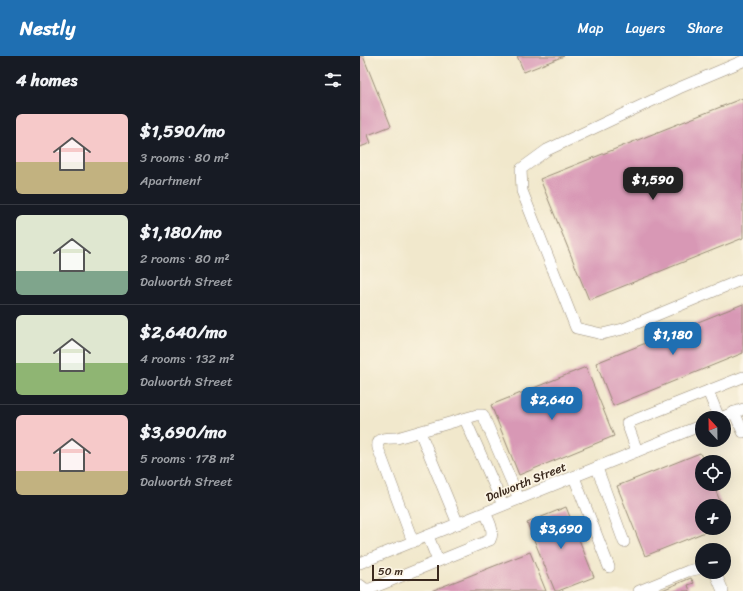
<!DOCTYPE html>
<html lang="en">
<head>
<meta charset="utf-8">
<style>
	:root { --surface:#171b24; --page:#242831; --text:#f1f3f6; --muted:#9ea1a6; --line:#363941; --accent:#1f6fb2 }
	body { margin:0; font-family:Sriracha,sans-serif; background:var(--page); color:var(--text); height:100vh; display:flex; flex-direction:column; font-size:15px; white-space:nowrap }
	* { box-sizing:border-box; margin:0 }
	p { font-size:13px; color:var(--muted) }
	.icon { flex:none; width:22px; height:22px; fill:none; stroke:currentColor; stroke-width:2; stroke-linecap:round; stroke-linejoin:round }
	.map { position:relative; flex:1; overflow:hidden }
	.panel { display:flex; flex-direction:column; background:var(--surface); width:360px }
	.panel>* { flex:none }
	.needle { width:26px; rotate:338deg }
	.fabs { position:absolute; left:335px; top:355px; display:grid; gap:8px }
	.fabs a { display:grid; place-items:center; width:36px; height:36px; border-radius:50%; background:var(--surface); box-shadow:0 4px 16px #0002; font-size:20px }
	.scale { position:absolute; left:12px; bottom:10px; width:67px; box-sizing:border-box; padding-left:4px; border:2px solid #3b2a1e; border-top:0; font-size:11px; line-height:14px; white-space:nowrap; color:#3b2a1e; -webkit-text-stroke:3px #fcf5e5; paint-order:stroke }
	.price { position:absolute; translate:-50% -34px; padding:0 9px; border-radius:8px; background:var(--accent); color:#fff; font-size:13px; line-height:26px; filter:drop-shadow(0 1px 2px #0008) }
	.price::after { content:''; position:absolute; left:50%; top:24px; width:12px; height:9px; margin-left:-6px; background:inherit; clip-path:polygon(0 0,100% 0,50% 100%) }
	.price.active { background:#222; color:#fff }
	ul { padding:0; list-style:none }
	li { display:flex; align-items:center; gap:12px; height:100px; padding:0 16px }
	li+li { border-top:1px solid var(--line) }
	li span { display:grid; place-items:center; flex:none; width:112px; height:80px; border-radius:6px; color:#555 }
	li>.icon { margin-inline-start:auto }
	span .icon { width:48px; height:48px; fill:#fffc; stroke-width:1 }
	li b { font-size:17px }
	h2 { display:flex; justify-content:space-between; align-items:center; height:48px; padding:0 16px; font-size:17px }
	header { display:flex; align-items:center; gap:24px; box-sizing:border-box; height:56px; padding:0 20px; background:var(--accent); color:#fff }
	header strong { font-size:19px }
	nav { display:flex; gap:22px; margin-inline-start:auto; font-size:14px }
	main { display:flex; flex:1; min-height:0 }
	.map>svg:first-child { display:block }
</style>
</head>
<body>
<header>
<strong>Nestly</strong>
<nav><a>Map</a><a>Layers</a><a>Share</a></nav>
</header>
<main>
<section class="panel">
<h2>4 homes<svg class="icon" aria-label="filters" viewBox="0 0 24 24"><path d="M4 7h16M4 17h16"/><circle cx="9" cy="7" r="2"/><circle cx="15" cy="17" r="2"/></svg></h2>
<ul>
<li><span style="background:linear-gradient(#f6c9c9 60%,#c2b280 0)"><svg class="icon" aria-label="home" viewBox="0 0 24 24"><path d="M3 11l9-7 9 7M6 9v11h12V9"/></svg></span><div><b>$1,590/mo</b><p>3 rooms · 80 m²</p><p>Apartment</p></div></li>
<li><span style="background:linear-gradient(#dfe7d0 70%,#7fa58c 0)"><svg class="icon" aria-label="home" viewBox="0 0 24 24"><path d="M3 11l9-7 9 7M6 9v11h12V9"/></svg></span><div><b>$1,180/mo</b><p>2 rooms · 80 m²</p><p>Dalworth Street</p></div></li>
<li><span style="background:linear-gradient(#dfe7d0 60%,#8fb573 0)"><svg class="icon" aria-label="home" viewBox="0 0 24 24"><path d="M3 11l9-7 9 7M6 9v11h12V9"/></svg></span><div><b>$2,640/mo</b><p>4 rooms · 132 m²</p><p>Dalworth Street</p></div></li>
<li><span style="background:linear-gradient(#f6c9c9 70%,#c2b280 0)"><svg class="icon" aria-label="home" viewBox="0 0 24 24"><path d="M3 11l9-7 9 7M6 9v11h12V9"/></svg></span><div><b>$3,690/mo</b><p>5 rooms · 178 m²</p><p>Dalworth Street</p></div></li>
</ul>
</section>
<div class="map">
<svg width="383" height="535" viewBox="0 0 383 535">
	<rect width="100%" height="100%" fill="#fcf5e5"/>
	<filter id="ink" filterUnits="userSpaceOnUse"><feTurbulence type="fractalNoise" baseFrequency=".025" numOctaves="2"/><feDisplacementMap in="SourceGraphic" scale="8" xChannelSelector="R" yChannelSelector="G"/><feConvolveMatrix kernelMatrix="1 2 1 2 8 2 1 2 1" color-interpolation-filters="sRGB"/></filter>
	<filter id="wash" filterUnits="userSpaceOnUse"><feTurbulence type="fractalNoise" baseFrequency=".012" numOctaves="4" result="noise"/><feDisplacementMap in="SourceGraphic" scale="16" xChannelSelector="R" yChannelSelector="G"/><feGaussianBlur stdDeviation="0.9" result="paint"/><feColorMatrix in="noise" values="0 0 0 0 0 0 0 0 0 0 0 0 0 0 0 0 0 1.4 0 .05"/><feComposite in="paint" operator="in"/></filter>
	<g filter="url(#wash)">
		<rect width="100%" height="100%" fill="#f1e8cc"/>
		<g id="blocks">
			<!-- building -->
			<g fill="#d898b5">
				<path d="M0 0H3L31 70 8 79 11 87 0 91Z"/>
				<path d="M157 0H204L164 16Z"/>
				<path d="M383 42V182L229 244 180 123Z"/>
				<path d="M383 248V297L253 350 236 307Z"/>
				<path d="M226 311 254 380 159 419 131 349Z"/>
				<path d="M340 397 344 406H342V428H353L362 450H342V472H355L285 500 257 430Z"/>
				<path d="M206 451 234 521 198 535H195L167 467Z"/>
				<path d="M364 456 368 467 364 469Z"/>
				<path d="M170 496 186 535H71Z"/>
				<path d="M331 522 334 527 328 529 330 535H300Z"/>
			</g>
		</g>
	</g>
	<g filter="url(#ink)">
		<use href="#blocks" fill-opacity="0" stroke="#968975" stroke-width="1"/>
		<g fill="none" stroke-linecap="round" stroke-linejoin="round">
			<!-- minor casing -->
			<g stroke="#968975" stroke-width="12">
				<g id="minor">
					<path d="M383 5 319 32 187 94 161 113 162 135 216 272 242 278 263 273 383 223"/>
					<path d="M348 335 359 362"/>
					<path d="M374 356 383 376"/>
					<path d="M360 362 383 353"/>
					<path d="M105 363 143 449"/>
					<path d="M60 376 98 468"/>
					<path d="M277 395 267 367 383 321"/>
					<path d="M237 412 264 486"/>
					<path d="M214 421 249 511"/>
					<path d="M68 480 78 505"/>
					<path d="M53 486 18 392C16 381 28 382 37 382L117 359H123L159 443"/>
					<path d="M0 507 342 369"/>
					<path d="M355 516 363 535"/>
					<path d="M0 529 5 533H10L130 484C135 475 129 465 125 457"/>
					<path d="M279 535 328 515 342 512"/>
				</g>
			</g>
			<!-- minor -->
			<use href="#minor" stroke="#fff" stroke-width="11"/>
		</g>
	</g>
	<g text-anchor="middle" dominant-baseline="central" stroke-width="3.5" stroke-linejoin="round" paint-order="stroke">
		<!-- street labels -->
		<g font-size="12" fill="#3b2a1e" stroke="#fcf5e5">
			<text transform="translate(166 426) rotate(-22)">Dalworth Street</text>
		</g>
	</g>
</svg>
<div class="fabs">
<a><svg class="needle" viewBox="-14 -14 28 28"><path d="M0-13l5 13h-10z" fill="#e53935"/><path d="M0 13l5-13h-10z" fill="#9ea1a6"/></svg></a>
<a><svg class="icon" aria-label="locate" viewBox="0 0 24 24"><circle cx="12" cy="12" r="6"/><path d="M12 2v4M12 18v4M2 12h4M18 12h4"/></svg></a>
<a>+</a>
<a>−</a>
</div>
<div class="scale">50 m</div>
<b class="price active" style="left:293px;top:145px">$1,590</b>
<b class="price" style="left:313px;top:300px">$1,180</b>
<b class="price" style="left:192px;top:365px">$2,640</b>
<b class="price" style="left:201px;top:494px">$3,690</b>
</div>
</main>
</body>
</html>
